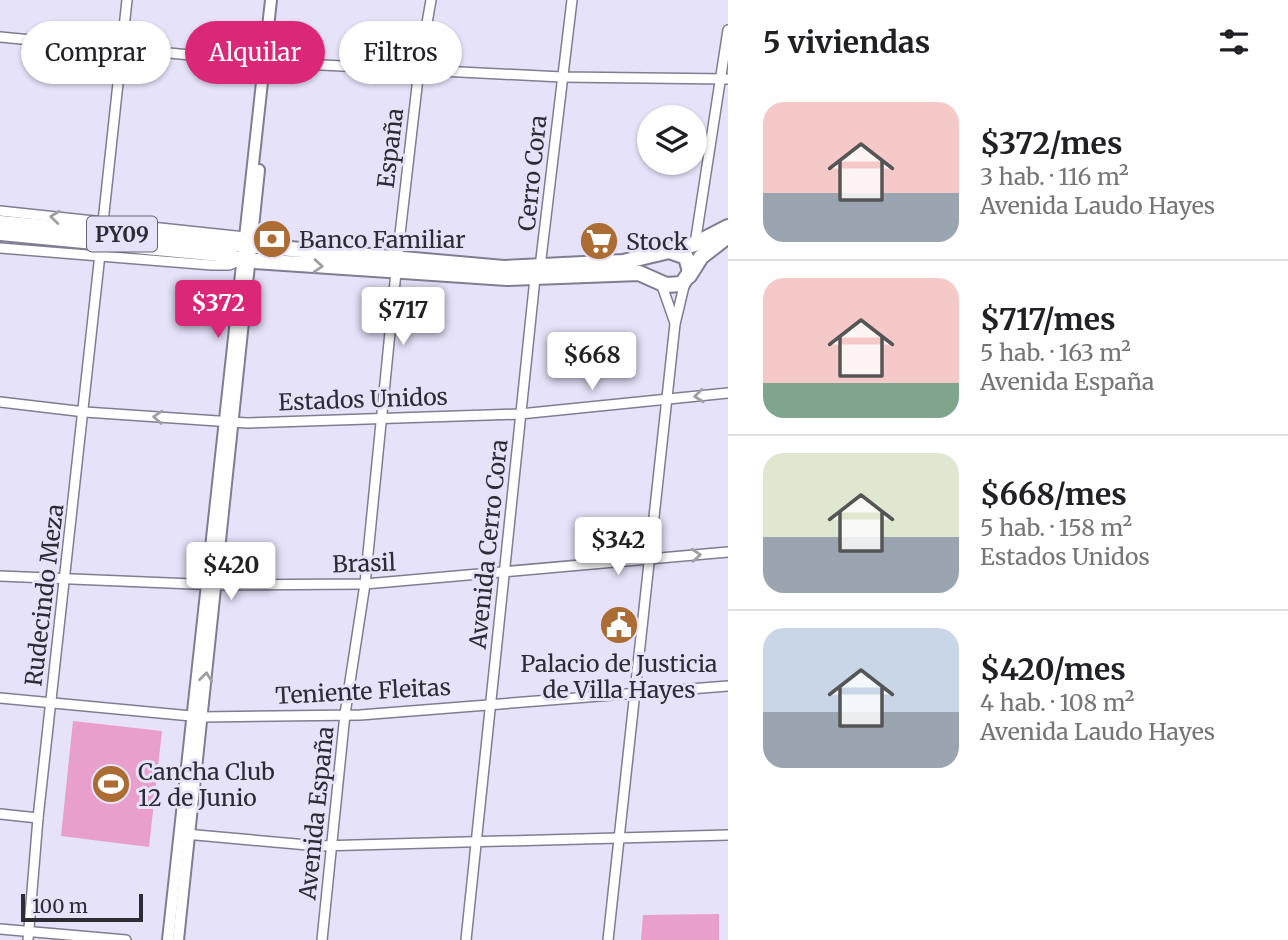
<!DOCTYPE html>
<html lang="es">
<head>
<meta charset="utf-8">
<style>
	:root { --surface:#fff; --page:#f6f6f6; --text:#202124; --muted:#757577; --line:#e0e0e0; --accent:#db2777 }
	body { margin:0; font-family:Merriweather,serif; background:var(--page); color:var(--text); height:100vh; display:flex; flex-direction:column; font-size:26px; white-space:nowrap }
	* { box-sizing:border-box; margin:0 }
	p { font-size:23px; color:var(--muted) }
	.icon { flex:none; width:38px; height:38px; fill:none; stroke:currentColor; stroke-width:2; stroke-linecap:round; stroke-linejoin:round }
	.map { position:relative; flex:1; overflow:hidden }
	.drawer { display:flex; flex-direction:column; background:var(--surface); width:560px }
	.drawer>* { flex:none }
	.guide { position:absolute; left:21px; top:21px; width:602px; height:63px; display:flex; gap:14px }
	.buttons { position:absolute; left:637px; top:105px; display:grid; gap:14px }
	.buttons a { display:grid; place-items:center; width:70px; height:70px; border-radius:50%; background:var(--surface); box-shadow:0 2px 5px #0004; font-size:35px }
	.scale { position:absolute; left:21px; bottom:18px; width:122px; box-sizing:border-box; padding-left:7px; border:4px solid #2d2c34; border-top:0; font-size:19px; line-height:24px; white-space:nowrap; color:#2d2c34; -webkit-text-stroke:5px #e5e2f9; paint-order:stroke }
	.price { position:absolute; translate:-50% -60px; padding:0 16px; border-radius:7px; background:#fff; color:#222; font-size:23px; line-height:46px; filter:drop-shadow(0 2px 4px #0008) }
	.price::after { content:''; position:absolute; left:50%; top:42px; width:21px; height:16px; margin-left:-10px; background:inherit; clip-path:polygon(0 0,100% 0,50% 100%) }
	.price.active { background:var(--accent); color:#fff }
	ul { padding:0; list-style:none }
	li { display:flex; align-items:center; gap:21px; height:175px; padding:0 35px }
	li+li { border-top:2px solid var(--line) }
	li span { display:grid; place-items:center; flex:none; width:196px; height:140px; border-radius:21px; color:#555 }
	li>.icon { margin-inline-start:auto }
	span .icon { width:84px; height:84px; fill:#fffc; stroke-width:1 }
	li b { font-size:30px }
	h2 { display:flex; justify-content:space-between; align-items:center; height:84px; padding:0 35px; font-size:30px }
	.tag { padding:0 24px; border-radius:32px; background:var(--surface); box-shadow:0 2px 5px #0004; font-size:24px; line-height:63px }
	.tag.active { background:var(--accent); color:#fff }
	main { display:flex; flex:1; min-height:0 }
	.map>svg:first-child { display:block }
</style>
</head>
<body>
<main>
<div class="map">
<svg width="728" height="940" viewBox="0 0 728 940">
	<rect width="100%" height="100%" fill="#e5e2f9"/>
	<!-- green -->
	<g fill="#e99fcb">
		<path d="M73 721 162 731 149 847 61 836Z"/>
		<path d="M719 914V940H641L643 915Z"/>
	</g>
	<g fill="none" stroke-linecap="round" stroke-linejoin="round">
		<!-- minor casing -->
		<g stroke="#807d92" stroke-width="12">
			<g id="minor">
				<path d="M0 37 263 62 562 77 728 79"/>
				<path d="M0 211 245 237"/>
				<path d="M103 222 127 0"/>
				<path d="M695 244 728 30"/>
				<path d="M0 248 212 265H229L241 260"/>
				<path d="M397 260 419 69 431 0"/>
				<path d="M540 267 572 0"/>
				<path d="M661 283 675 323"/>
				<path d="M0 402 85 412 247 423 520 414 728 393"/>
				<path d="M0 576 217 585 365 584 728 552"/>
				<path d="M0 698 202 717 360 715 728 686"/>
				<path d="M0 814 38 818"/>
				<path d="M185 834 319 846 728 835"/>
				<path d="M0 929 126 940"/>
				<path d="M28 940 38 818 100 254"/>
				<path d="M322 940 345 714 365 584 396 272"/>
				<path d="M466 940 535 278"/>
				<path d="M608 940 675 324 685 282"/>
			</g>
		</g>
		<!-- tertiary casing -->
		<g stroke="#807d92" stroke-width="14">
			<g id="tertiary">
				<path d="M168 940 271 0"/>
				<path d="M178 940 259 170"/>
			</g>
		</g>
		<!-- trunk casing -->
		<g stroke="#807d92" stroke-width="18">
			<g id="trunk">
				<path d="M0 223 504 268 623 262 669 251 686 257 690 272 682 284 666 285 639 273 507 278 241 260 219 254 0 233"/>
				<path d="M671 250 695 244 728 227"/>
				<path d="M689 276 701 257 728 236"/>
			</g>
		</g>
		<!-- minor -->
		<use href="#minor" stroke="#fff" stroke-width="9"/>
		<!-- tertiary -->
		<use href="#tertiary" stroke="#fff" stroke-width="10"/>
		<!-- trunk -->
		<use href="#trunk" stroke="#fff" stroke-width="14"/>
	</g>
	<!-- one-way arrows -->
	<defs><path id="oneway-chevron" d="M-2-3.5L2.5 0L-2 3.5" fill="none" stroke-width="1.6" stroke-linecap="round" stroke-linejoin="round" transform="scale(1.75)"/></defs>
	<g stroke="#a0a0a4">
		<use href="#oneway-chevron" transform="translate(55 217) rotate(-174)"/>
		<use href="#oneway-chevron" transform="translate(318 266) rotate(4)"/>
		<use href="#oneway-chevron" transform="translate(699 396) rotate(174)"/>
		<use href="#oneway-chevron" transform="translate(158 417) rotate(-176)"/>
		<use href="#oneway-chevron" transform="translate(696 555) rotate(-5)"/>
		<use href="#oneway-chevron" transform="translate(206 677) rotate(-83)"/>
	</g>
	<!-- icons -->
	<defs>
		<g id="bank-disc" transform="scale(2.0125)"><circle r="9.5" fill="#ac6d34" stroke="#e5e2f9"/><path d="M-6-4H6V4H-6ZM0-2.3a2.3 2.3 0 1 0 0 4.6a2.3 2.3 0 1 0 0-4.6Z" fill="#fff"/></g>
		<g id="supermarket-disc" transform="scale(2.0125)"><circle r="9.5" fill="#ac6d34" stroke="#e5e2f9"/><path d="M-6-5.5h2.5l.6 2H6L4.5 2H-2.5L-4.4-4H-6ZM-1.5 3.2a1.3 1.3 0 1 0 .1 0ZM3 3.2a1.3 1.3 0 1 0 .1 0Z" fill="#fff"/></g>
		<g id="civic-disc" transform="scale(2.0125)"><circle r="9.5" fill="#ac6d34" stroke="#e5e2f9"/><path d="M-.6-6.5H3V-4.5H.6V-3L4-1V1h2V6H-6V1h2V-1L-.6-3ZM-1.2 2.5V6h2.4V2.5Z" fill="#fff"/></g>
		<g id="stadium-disc" transform="scale(2.0125)"><circle r="9.5" fill="#ac6d34" stroke="#e5e2f9"/><path d="M0-5a6.5 5 0 1 0 0 10a6.5 5 0 1 0 0-10ZM-3.5-1.8h7v3.6h-7Z" fill="#fff"/></g>
	</defs>
	<g fill-rule="evenodd">
		<use href="#bank-disc" x="272" y="239"/>
		<use href="#supermarket-disc" x="599" y="241"/>
		<use href="#civic-disc" x="619" y="625"/>
		<use href="#stadium-disc" x="111" y="784"/>
	</g>
	<g text-anchor="middle" dominant-baseline="central" stroke-width="6" stroke-linejoin="round" paint-order="stroke">
		<!-- shield labels -->
		<rect fill="#e5e2f9" stroke="#64636f" stroke-width="2" x="87" y="216.5" width="70" height="35" rx="5"/>
		<g font-size="21" font-weight="bold" fill="#2d2c34">
			<text x="122" y="234">PY09</text>
		</g>
		<!-- street labels -->
		<g font-size="23" fill="#2d2c34" stroke="#e5e2f9">
			<text transform="translate(390 148) rotate(-83)">España</text>
			<text transform="translate(532 173) rotate(-84)">Cerro Cora</text>
			<text transform="translate(363 399) rotate(-2)">Estados Unidos</text>
			<text transform="translate(488 544) rotate(-84)">Avenida Cerro Cora</text>
			<text transform="translate(364 563) rotate(-2)">Brasil</text>
			<text transform="translate(44 595) rotate(-83)">Rudecindo Meza</text>
			<text transform="translate(363 691) rotate(-3)">Teniente Fleitas</text>
			<text transform="translate(316 813) rotate(-84)">Avenida España</text>
		</g>
		<!-- poi labels -->
		<g font-size="23" fill="#2d2c34" stroke="#e5e2f9" text-anchor="start">
			<text x="299" y="239">Banco Familiar</text>
			<text x="626" y="241">Stock</text>
			<text x="619" y="663" text-anchor="middle">Palacio de Justicia<tspan x="619" dy="26">de Villa Hayes</tspan></text>
			<text x="138" y="771">Cancha Club<tspan x="138" dy="26">12 de Junio</tspan></text>
		</g>
	</g>
</svg>
<div class="buttons">
<a><svg class="icon" aria-label="layers" viewBox="0 0 24 24"><path d="M12 4l9 5-9 5-9-5zM3 14l9 5 9-5"/></svg></a>
</div>
<div class="scale">100 m</div>
<b class="price active" style="left:218px;top:340px">$372</b>
<b class="price" style="left:403px;top:347px">$717</b>
<b class="price" style="left:592px;top:392px">$668</b>
<b class="price" style="left:618px;top:577px">$342</b>
<b class="price" style="left:231px;top:602px">$420</b>
<div class="guide">
<a class="tag">Comprar</a>
<a class="tag active">Alquilar</a>
<a class="tag">Filtros</a>
</div>
</div>
<section class="drawer">
<h2>5 viviendas<svg class="icon" aria-label="filters" viewBox="0 0 24 24"><path d="M4 7h16M4 17h16"/><circle cx="9" cy="7" r="2"/><circle cx="15" cy="17" r="2"/></svg></h2>
<ul>
<li><span style="background:linear-gradient(#f6c9c9 65%,#9aa5b1 0)"><svg class="icon" aria-label="home" viewBox="0 0 24 24"><path d="M3 11l9-7 9 7M6 9v11h12V9"/></svg></span><div><b>$372/mes</b><p>3 hab. · 116 m²</p><p>Avenida Laudo Hayes</p></div></li>
<li><span style="background:linear-gradient(#f6c9c9 75%,#7fa58c 0)"><svg class="icon" aria-label="home" viewBox="0 0 24 24"><path d="M3 11l9-7 9 7M6 9v11h12V9"/></svg></span><div><b>$717/mes</b><p>5 hab. · 163 m²</p><p>Avenida España</p></div></li>
<li><span style="background:linear-gradient(#dfe7d0 60%,#9aa5b1 0)"><svg class="icon" aria-label="home" viewBox="0 0 24 24"><path d="M3 11l9-7 9 7M6 9v11h12V9"/></svg></span><div><b>$668/mes</b><p>5 hab. · 158 m²</p><p>Estados Unidos</p></div></li>
<li><span style="background:linear-gradient(#c9d6e8 60%,#9aa5b1 0)"><svg class="icon" aria-label="home" viewBox="0 0 24 24"><path d="M3 11l9-7 9 7M6 9v11h12V9"/></svg></span><div><b>$420/mes</b><p>4 hab. · 108 m²</p><p>Avenida Laudo Hayes</p></div></li>
</ul>
</section>
</main>
</body>
</html>
